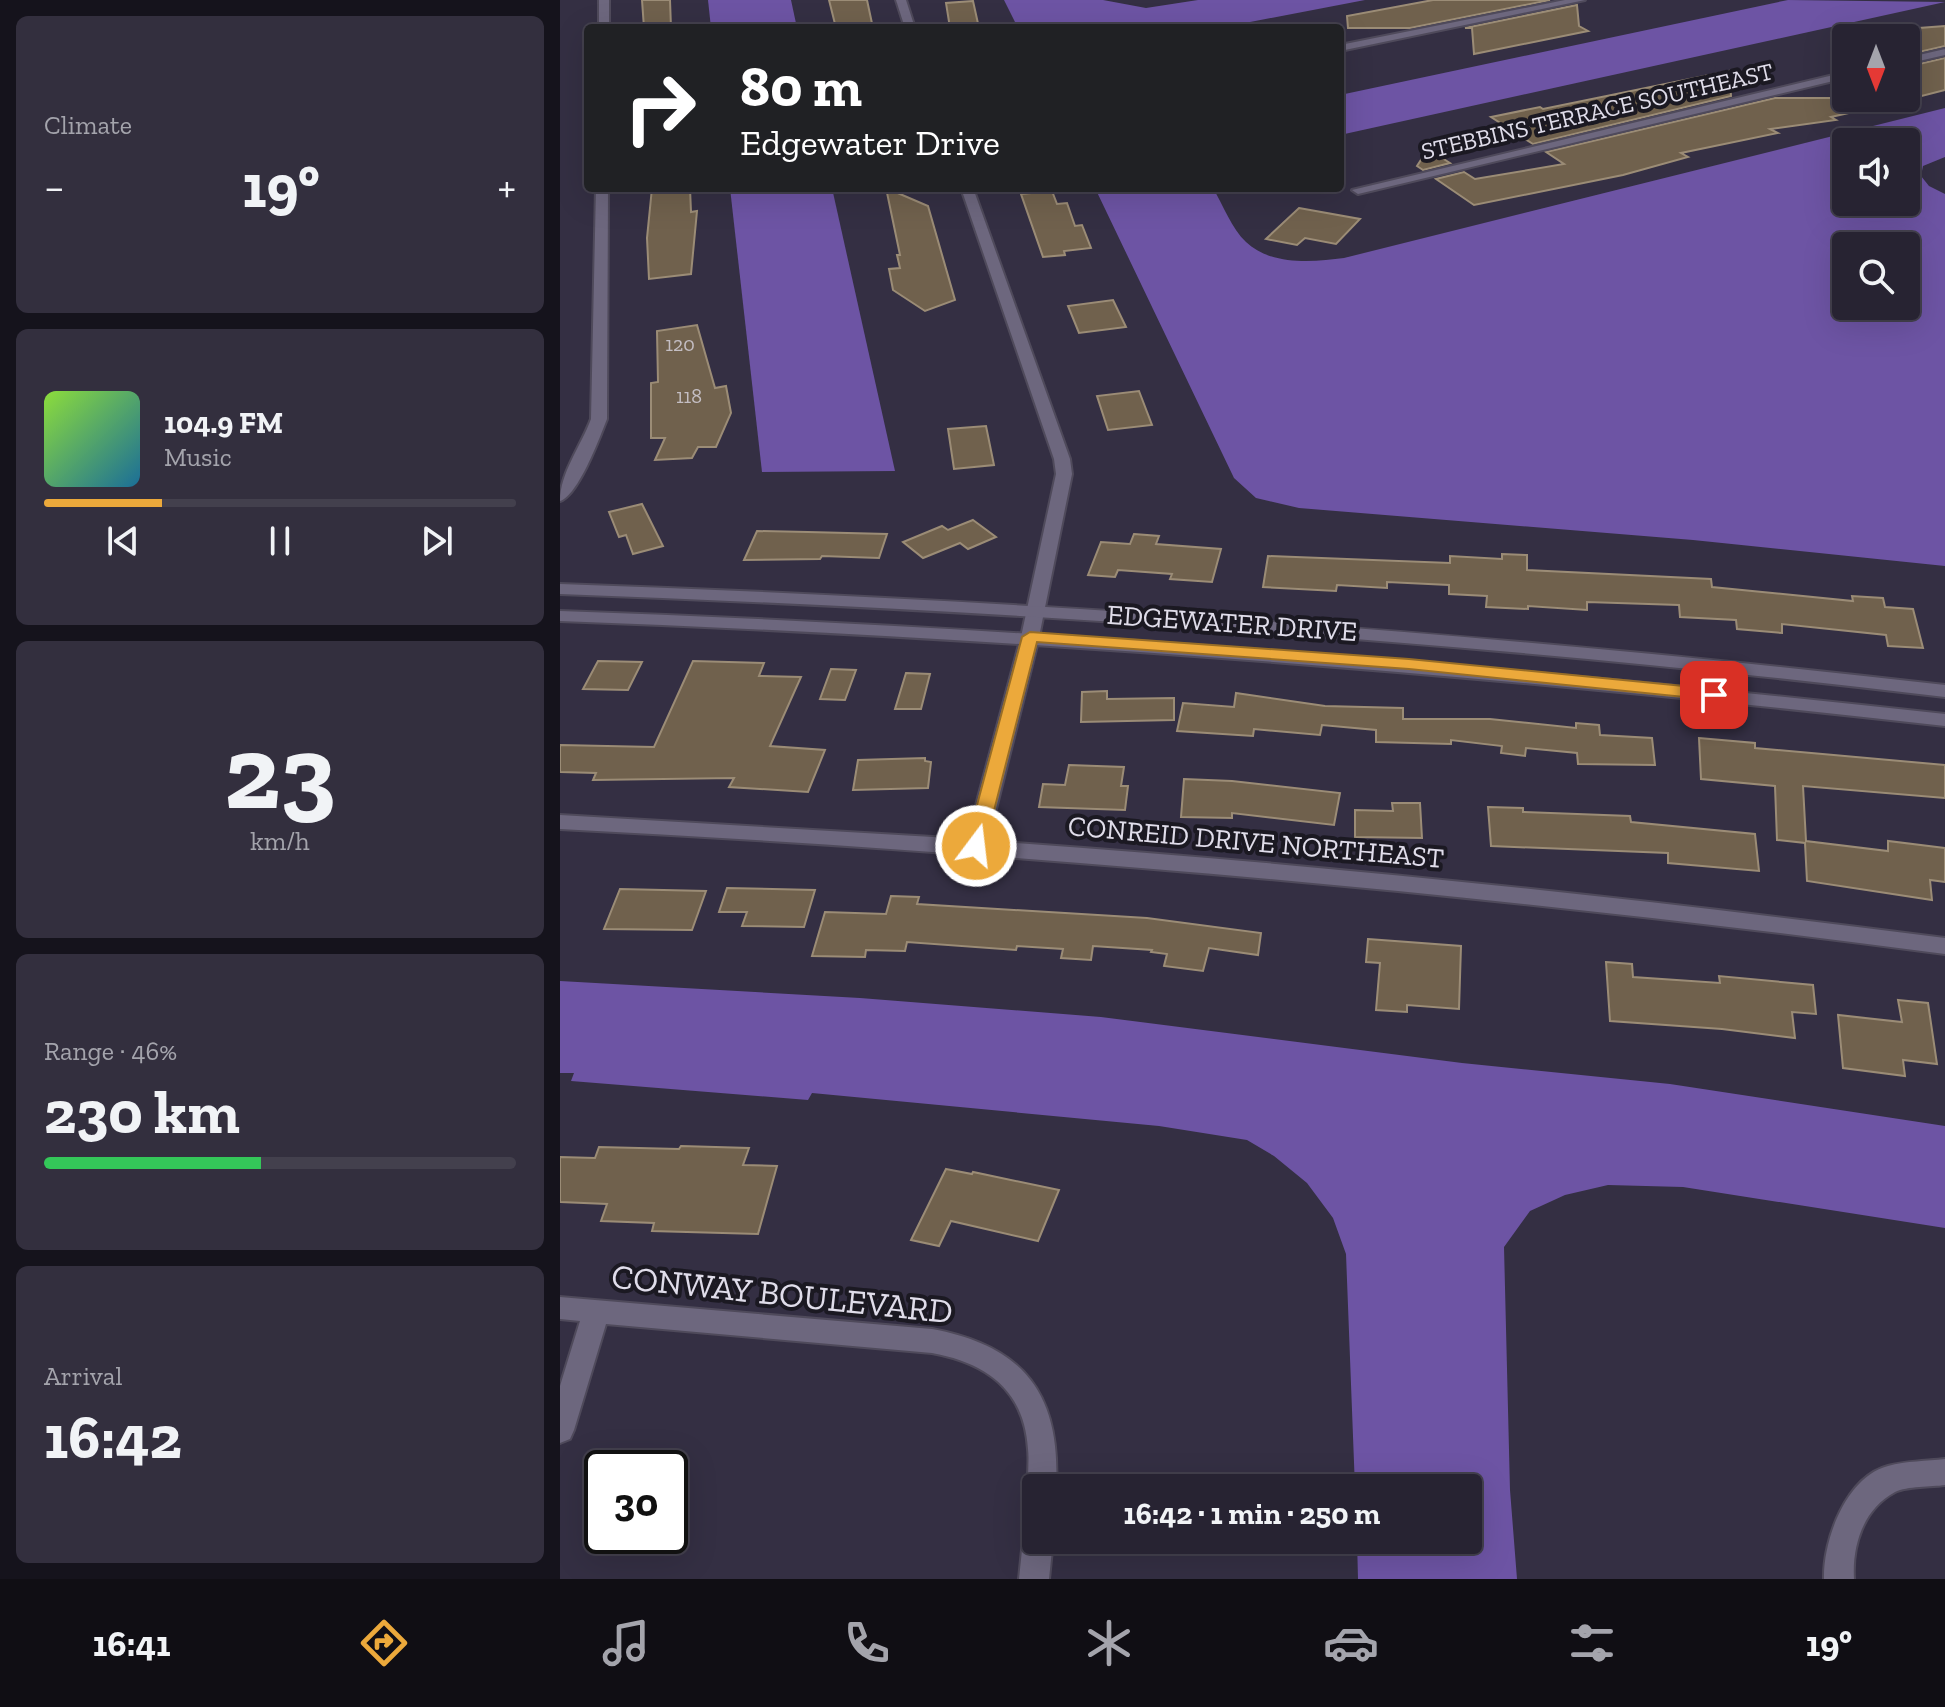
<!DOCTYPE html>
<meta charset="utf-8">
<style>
body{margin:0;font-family:"Zilla Slab",serif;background:#332f3e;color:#f1f3f6;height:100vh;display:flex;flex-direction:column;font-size:30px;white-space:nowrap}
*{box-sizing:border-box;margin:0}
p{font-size:26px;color:#a4a4ac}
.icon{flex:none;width:44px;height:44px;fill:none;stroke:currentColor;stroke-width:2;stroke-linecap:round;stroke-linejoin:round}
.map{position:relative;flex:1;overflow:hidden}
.drawer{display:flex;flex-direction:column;gap:16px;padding:16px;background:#15131c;width:560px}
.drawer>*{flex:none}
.banner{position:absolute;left:24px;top:24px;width:760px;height:168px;border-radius:8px;box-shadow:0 8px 32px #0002,0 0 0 2px #43404d;background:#202124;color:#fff;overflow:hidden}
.needle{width:52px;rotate:180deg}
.tools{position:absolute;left:1272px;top:24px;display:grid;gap:16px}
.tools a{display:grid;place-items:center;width:88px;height:88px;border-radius:8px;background:#272332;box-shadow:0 8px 32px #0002,0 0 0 2px #43404d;font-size:40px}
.speed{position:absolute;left:24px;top:1450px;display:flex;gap:16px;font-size:40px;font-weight:700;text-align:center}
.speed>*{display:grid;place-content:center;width:104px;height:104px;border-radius:50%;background:#272332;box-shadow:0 8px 32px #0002,0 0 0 2px #43404d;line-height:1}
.speed .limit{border:4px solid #111;border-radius:12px;background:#fff;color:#111}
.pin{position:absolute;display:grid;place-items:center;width:68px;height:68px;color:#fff;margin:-34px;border-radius:16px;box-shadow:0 4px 12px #0006}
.me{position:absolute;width:88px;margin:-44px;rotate:15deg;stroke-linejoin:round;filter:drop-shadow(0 0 6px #0008)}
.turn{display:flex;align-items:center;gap:28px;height:168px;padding:0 24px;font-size:36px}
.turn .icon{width:104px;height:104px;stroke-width:2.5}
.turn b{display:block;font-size:56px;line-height:68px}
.big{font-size:60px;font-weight:700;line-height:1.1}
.drawer .tile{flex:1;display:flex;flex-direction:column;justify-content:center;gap:12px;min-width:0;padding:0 28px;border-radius:12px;background:#332f3e}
.drawer .dial{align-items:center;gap:0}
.dial b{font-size:104px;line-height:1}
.song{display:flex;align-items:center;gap:24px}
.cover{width:96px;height:96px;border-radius:12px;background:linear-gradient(135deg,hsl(90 70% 55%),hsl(200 70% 35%))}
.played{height:8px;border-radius:4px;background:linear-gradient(90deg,#eca93b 25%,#43404d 25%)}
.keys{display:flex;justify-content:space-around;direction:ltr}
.heat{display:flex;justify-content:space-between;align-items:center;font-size:44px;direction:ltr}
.charge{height:12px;border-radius:6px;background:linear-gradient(90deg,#34c759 46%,#43404d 0)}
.trip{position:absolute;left:462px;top:1474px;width:460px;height:80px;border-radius:8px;background:#272332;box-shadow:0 8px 32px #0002,0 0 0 2px #43404d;font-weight:700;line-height:80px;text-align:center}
.dock{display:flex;height:128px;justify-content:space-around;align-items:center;background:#100e14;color:#a4a4ac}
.dock .icon{width:56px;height:56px}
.dock .selected{color:#eca93b}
.dock b{font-size:36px;color:#f1f3f6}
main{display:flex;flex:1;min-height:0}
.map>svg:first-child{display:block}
</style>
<main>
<section class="drawer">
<div class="tile"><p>Climate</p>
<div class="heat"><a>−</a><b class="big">19°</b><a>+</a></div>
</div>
<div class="tile">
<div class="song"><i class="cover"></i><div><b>104.9 FM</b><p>Music</p></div></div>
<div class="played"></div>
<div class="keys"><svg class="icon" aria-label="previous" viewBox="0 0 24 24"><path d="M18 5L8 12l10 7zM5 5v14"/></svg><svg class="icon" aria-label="pause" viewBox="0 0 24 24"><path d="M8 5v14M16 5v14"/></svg><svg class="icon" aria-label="next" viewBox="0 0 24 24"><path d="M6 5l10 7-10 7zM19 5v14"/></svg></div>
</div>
<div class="tile dial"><b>23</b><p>km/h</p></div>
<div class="tile"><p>Range · 46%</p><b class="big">230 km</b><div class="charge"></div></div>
<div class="tile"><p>Arrival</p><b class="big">16:42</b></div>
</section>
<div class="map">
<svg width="1385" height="1579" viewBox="0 0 1385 1579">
<rect width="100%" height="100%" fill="#342f43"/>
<g fill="#6d54a4" fill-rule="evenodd">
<path d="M148 0H231L237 28H151Z"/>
<path d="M444 0H543L586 8 638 0H805L659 28H458Z"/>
<path d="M1228 0 1385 2 780 135V95Z"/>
<path d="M1385 108V157L1363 166 1361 176 1369 186 1385 194V566L1133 540 739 508 696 498 674 478 535 188H653C663 205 672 229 686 242 711 266 754 262 784 258ZM1346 142V202H1286V142ZM1346 246V306H1286V246Z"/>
<path d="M170 188H272L335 471 202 472Z"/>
<path d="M0 981 300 998 541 1017 902 1063 1110 1084 1385 1126V1228L1123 1187 1048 1185 1005 1195 970 1211 944 1247 950 1490 957 1579H798L797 1540H908V1488H795L786 1254 773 1218 747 1183 714 1156 687 1140 599 1126 252 1093 248 1100 11 1081 14 1073H0Z"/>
</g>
<g fill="#70614d" stroke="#9b8c76" stroke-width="2">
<path d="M82 0H110L111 28H84Z"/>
<path d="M269 0H307L313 28H276Z"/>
<path d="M873 0H990L850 28H788L787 16Z"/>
<path d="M413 1 419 28H390L386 3Z"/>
<path d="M1017 5 1019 26 1028 31 914 54 912 28H905Z"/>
<path d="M1385 26V46L1346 55V29Z"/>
<path d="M1385 58V90L1346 100V67Z"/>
<path d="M1169 71 1171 96 973 144 931 117 980 107 983 109Z"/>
<path d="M1215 98H1310L1311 108 1271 117 1276 120 1210 129 1218 133 1121 153 1128 157 1063 175 914 205 876 179 904 172 915 179 1004 164 986 152Z"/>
<path d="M868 149 890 163 863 170 857 166Z"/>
<path d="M92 188H130L131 212 137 211 131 274 89 279 87 238Z"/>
<path d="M326 188 368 206 395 300 365 311 333 290 329 269 340 268 337 255H340Z"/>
<path d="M492 191 497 204 507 203 515 226 522 225 531 248 504 251 505 255 483 257 461 194Z"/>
<path d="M739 208 800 219 776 244 745 238 737 245 706 239Z"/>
<path d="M553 300 566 327 519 333 508 306Z"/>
<path d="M137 325 155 388 166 386 171 413 156 447H138L132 458 95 460 105 438H91V383L98 382 97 331Z"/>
<path d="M579 391 592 425 548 430 537 396Z"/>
<path d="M426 426 434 465 394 469 388 429Z"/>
<path d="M82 504 103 546 73 554 66 535 59 537 49 512Z"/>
<path d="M413 520 436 537 408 549 400 543 363 558 343 542 382 526 388 530Z"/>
<path d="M197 531 248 532 327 534 319 558 262 556 260 559 184 560Z"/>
<path d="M574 534 599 536 596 544 661 549 652 582 610 579 612 574 558 570 555 577 528 575 541 542 570 544Z"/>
<path d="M942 554 967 555V570L1151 579 1152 587 1293 601 1292 596 1323 598 1325 607 1353 609 1363 648 1328 646 1326 635 1222 624V633L1177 629 1176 620 1120 617 1119 605 1027 602V610L968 606V609L926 607 927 596 889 594V585L827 582V588L777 585 776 591 703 587 708 556 890 563V556L942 559Z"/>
<path d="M38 661 82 662 68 690 23 689Z"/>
<path d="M133 661 204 663 199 676 241 677 210 746 265 750 248 792 169 787 174 778 33 780 36 773 0 772V745L94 747Z"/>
<path d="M271 669 296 670 285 700 260 699Z"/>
<path d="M346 673 370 674 361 709H335Z"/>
<path d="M547 691V699L614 698V720L521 722 522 692Z"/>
<path d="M676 693 765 706 843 708V719H930L1016 728V723L1039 725 1040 735 1092 738 1095 765 1018 764 1017 753 966 748 965 756 941 753 942 746 891 740V744L816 742V730L762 725 760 735 694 729 693 736 617 731 623 703 674 707Z"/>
<path d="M1139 738 1195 743V748L1385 765V798L1243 786 1246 841 1328 851V841L1385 848V882L1370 880 1372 900 1247 881 1245 843 1217 840 1215 786 1141 779Z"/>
<path d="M365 758V761L371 762 368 788 293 790 298 760Z"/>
<path d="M509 765 564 767 561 786H568L565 810 479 807 483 784 505 785Z"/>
<path d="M624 779 672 781 780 793 774 825 672 813V818L621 817Z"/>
<path d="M832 803H860L862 838 795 837V810L833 811Z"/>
<path d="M928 807 963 808V812L1070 816 1071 822 1195 834 1199 871 1108 863V853L931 846Z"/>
<path d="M167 888 255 890 244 927 182 926 187 912H159Z"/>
<path d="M60 889 146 891 132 930 44 929Z"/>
<path d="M331 896 359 897 357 904 587 918 701 933 698 955 649 948 643 971 604 966 607 954 591 952 592 950 533 946 531 960 501 958 503 949 457 946 456 950 347 942 345 951 306 950 305 957 252 956 265 912 326 914Z"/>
<path d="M808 939 901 946 899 1009 847 1005V1012L816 1010 820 963 806 962Z"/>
<path d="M1046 962 1072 964 1073 977 1160 983 1159 976 1253 985 1256 1014 1232 1012 1235 1038 1162 1029 1050 1021Z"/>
<path d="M1338 1000 1368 1003 1377 1064 1343 1060 1345 1076 1283 1068 1278 1015 1342 1022Z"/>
<path d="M121 1146 189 1148 183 1165 217 1166 198 1234 92 1231 94 1223 41 1221 47 1204 0 1202V1157L35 1158 39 1147 119 1149Z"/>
<path d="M386 1169 412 1174 413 1172 499 1190 478 1241 391 1221 379 1246 351 1240Z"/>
</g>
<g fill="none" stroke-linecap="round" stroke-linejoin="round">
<defs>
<g id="minor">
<rect x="39" y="0" width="10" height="28"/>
<path d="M336 0H346L355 28H345Z"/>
<path d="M1005 0H1025L780 51V45Z"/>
<path d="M1385 49V55L1346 64V58Z"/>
<path d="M1286 72V78L798 194 792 190Z"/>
<path d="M36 188H48L47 419C40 437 18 496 0 501 0 473 21 446 31 419Z"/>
<path d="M401 188H413L510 459 512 474 479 637 428 841C748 863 1067 897 1385 938V954C925 893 464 853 0 829V815L407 839 461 637 496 474 494 459Z"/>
<path d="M0 1297 372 1329C464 1346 501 1394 496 1488H476V1499L472 1498C465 1482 470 1465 468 1449 464 1389 426 1363 372 1353L46 1324 14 1430 10 1439 0 1443V1386L20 1321 0 1319Z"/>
<path d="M1385 1459V1485C1371 1487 1347 1486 1335 1492 1303 1509 1292 1546 1294 1579H1264C1263 1540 1286 1477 1328 1466 1346 1461 1367 1461 1385 1459Z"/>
<path d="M476 1527V1540H493L489 1579H459L463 1540 468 1530Z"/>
</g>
<g id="tertiary">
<path d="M0 584C463 600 924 632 1385 685V697C924 642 463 611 0 594Z"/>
<path d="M0 611C463 627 924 663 1385 714V726C924 674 463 638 0 621Z"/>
</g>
</defs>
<use href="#minor" stroke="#4f4a5b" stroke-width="4"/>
<use href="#tertiary" stroke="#4f4a5b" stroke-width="4"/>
<use href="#minor" fill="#6d677e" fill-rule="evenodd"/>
<use href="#tertiary" fill="#6d677e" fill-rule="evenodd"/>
</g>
<path fill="#eca93b" stroke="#996e26" stroke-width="2" d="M470 632 849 659 1154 689 1163 695 1154 700 849 669 477 642 425 846 416 852 406 846 462 637Z"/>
<g text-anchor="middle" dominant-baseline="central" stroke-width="8" stroke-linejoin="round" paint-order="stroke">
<g font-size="20" fill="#c4bec3">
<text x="120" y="344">120</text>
<text x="129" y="396">118</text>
</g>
<g font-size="24" fill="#e0ddea" stroke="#1b1922">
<text transform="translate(1037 111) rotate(-13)">STEBBINS TERRACE SOUTHEAST</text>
</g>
<g font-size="28" fill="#e0ddea" stroke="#1b1922">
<text transform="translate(672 623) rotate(4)">EDGEWATER DRIVE</text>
<text transform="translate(696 842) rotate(5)">CONREID DRIVE NORTHEAST</text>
</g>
<g font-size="34" fill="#e0ddea" stroke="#1b1922">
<text transform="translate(222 1294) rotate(6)">CONWAY BOULEVARD</text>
</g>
</g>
</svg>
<div class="tools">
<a><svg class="needle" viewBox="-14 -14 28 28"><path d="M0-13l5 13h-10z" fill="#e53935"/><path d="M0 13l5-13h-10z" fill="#a4a4ac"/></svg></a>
<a><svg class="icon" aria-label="sound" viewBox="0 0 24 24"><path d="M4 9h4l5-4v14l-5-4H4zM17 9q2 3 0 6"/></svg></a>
<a><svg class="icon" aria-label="search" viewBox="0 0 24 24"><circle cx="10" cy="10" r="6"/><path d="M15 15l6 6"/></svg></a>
</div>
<div class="speed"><div class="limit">30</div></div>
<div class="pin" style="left:1154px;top:695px;background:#d93025"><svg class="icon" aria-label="arrive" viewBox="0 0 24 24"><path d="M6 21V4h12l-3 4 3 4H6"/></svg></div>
<svg class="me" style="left:416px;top:846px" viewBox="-20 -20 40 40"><circle r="17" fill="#eca93b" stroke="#fff" stroke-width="3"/><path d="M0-11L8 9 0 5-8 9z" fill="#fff"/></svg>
<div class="trip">16:42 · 1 min · 250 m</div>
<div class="banner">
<div class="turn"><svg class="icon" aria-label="right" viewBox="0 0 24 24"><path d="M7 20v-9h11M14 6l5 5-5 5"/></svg><div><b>80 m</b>Edgewater Drive</div></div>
</div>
</div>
</main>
<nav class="dock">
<b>16:41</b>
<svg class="icon selected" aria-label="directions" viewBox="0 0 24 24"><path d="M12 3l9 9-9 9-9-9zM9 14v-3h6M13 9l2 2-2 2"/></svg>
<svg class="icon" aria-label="music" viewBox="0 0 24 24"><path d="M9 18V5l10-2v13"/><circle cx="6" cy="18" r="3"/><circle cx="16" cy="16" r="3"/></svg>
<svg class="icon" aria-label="phone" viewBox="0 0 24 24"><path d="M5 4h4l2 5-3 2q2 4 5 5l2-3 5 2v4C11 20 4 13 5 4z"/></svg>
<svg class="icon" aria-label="climate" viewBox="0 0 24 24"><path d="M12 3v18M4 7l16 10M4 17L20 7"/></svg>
<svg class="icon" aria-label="car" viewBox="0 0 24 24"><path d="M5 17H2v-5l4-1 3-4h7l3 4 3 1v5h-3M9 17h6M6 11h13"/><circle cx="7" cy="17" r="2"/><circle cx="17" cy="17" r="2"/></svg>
<svg class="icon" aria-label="filters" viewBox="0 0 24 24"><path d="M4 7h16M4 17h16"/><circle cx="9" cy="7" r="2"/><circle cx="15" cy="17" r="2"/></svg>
<b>19°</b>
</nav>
